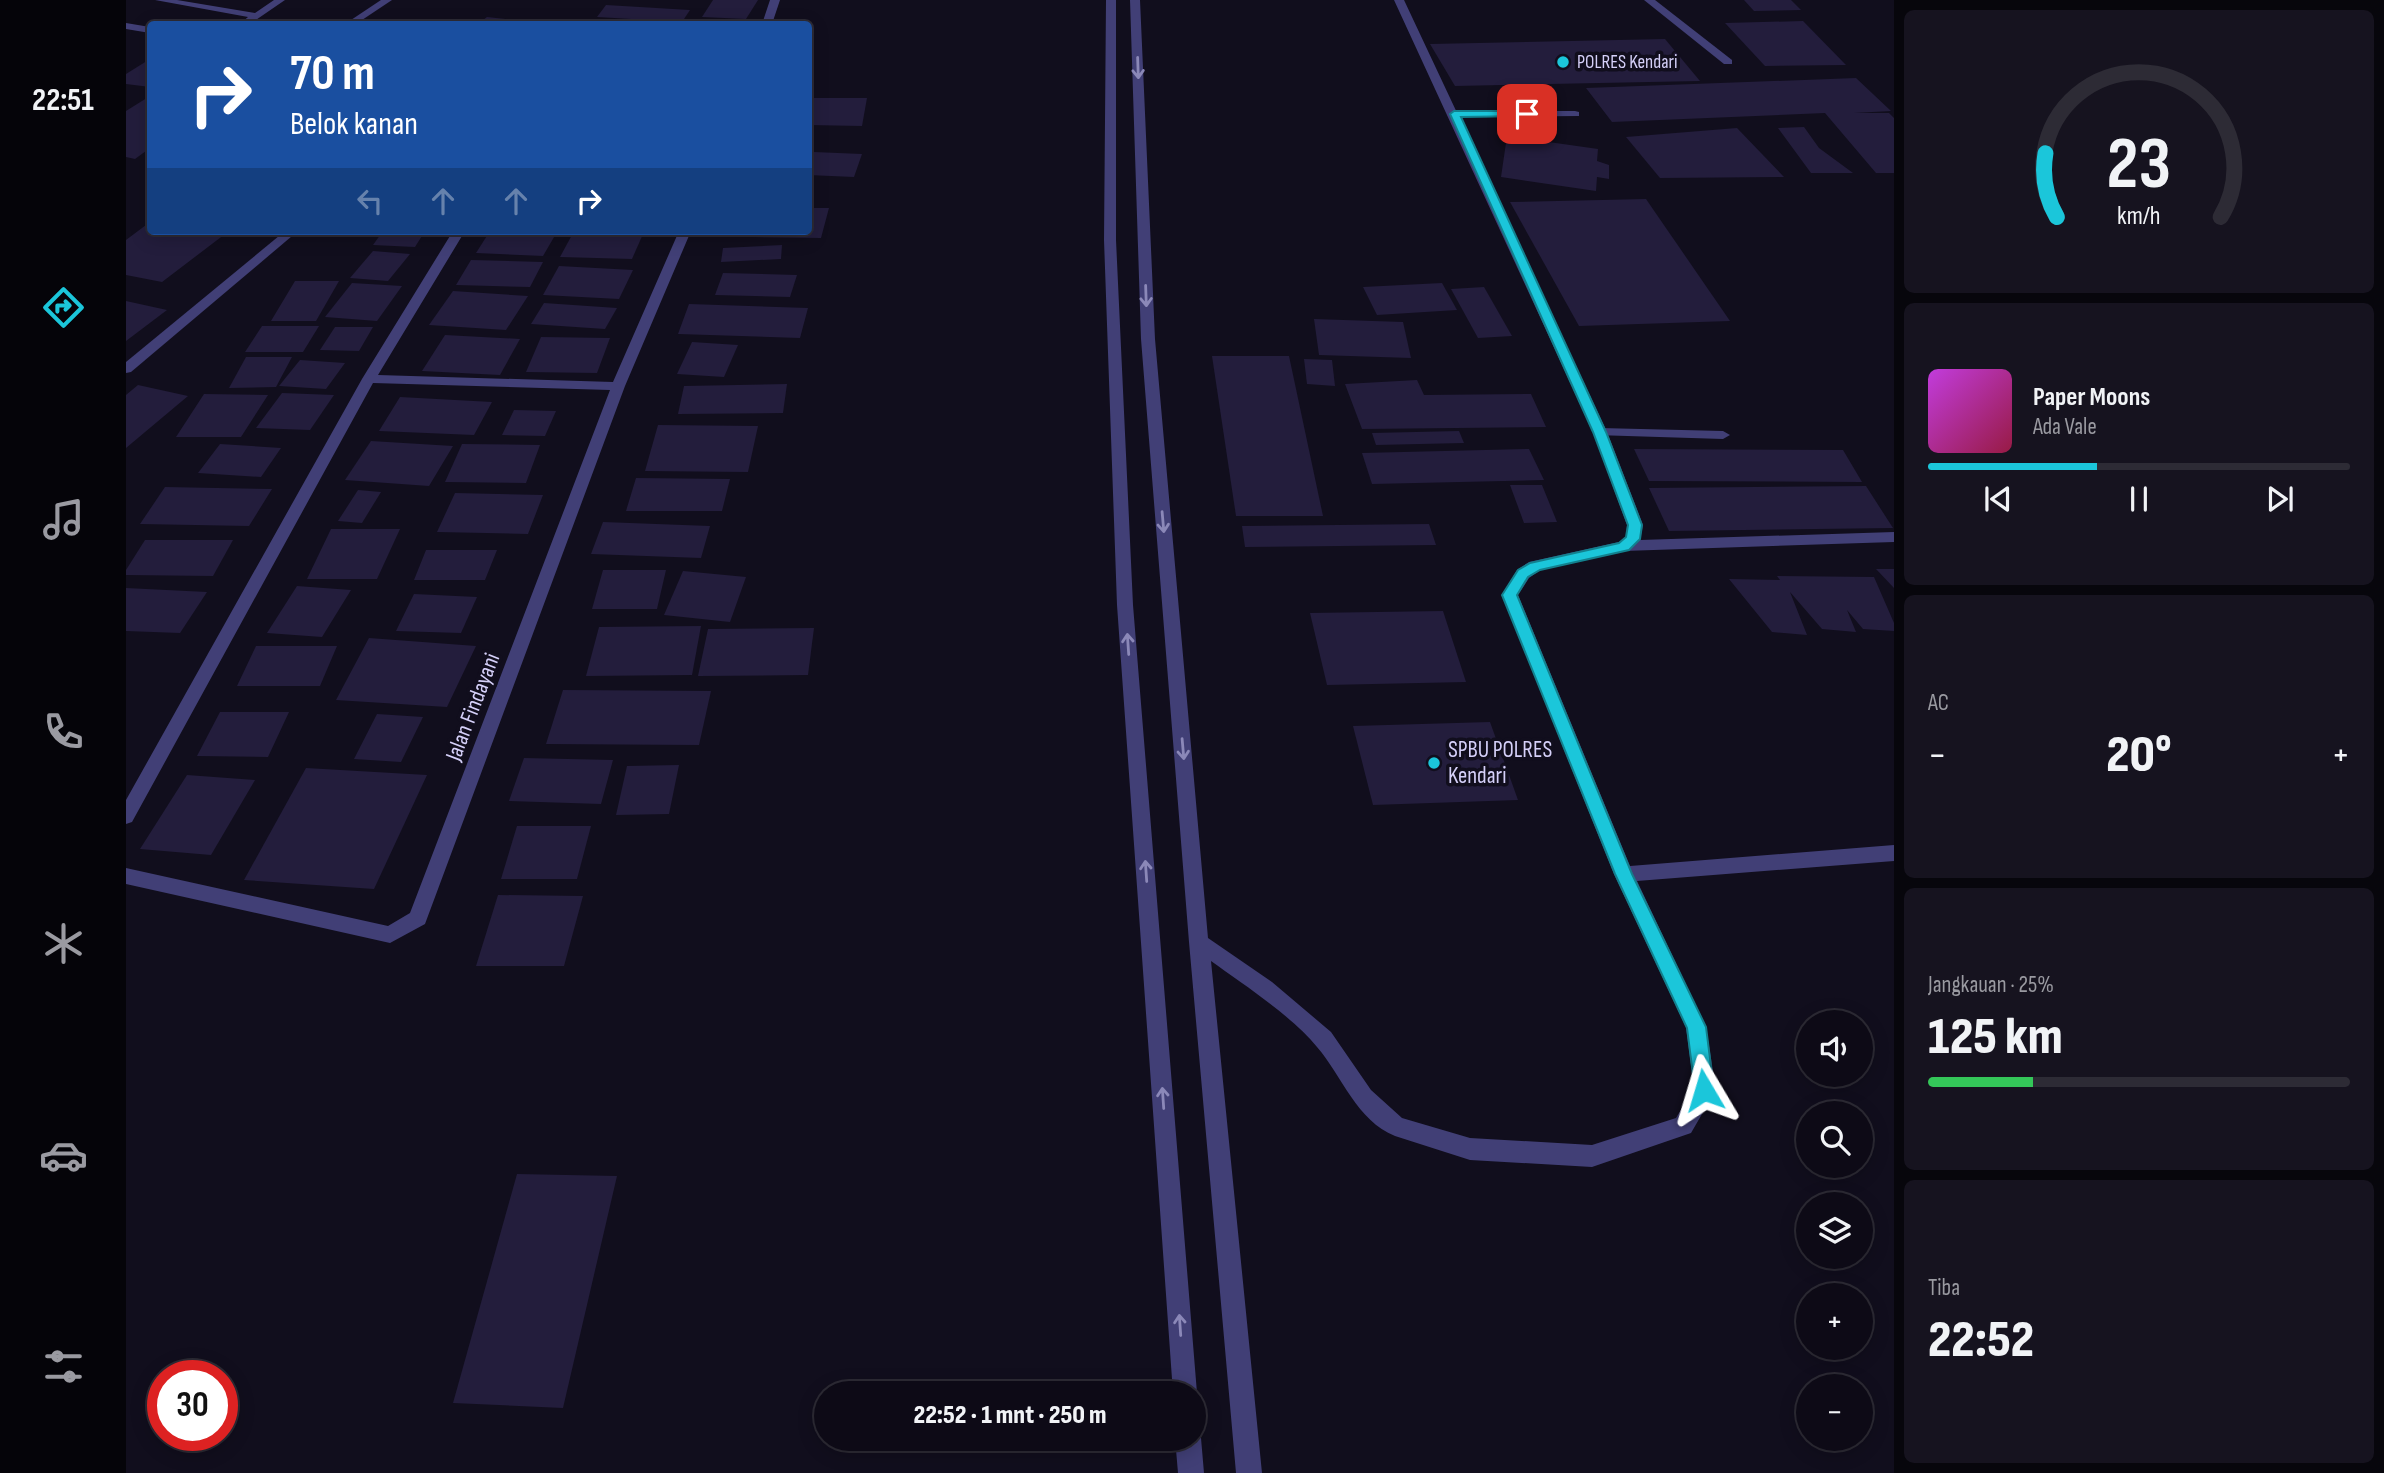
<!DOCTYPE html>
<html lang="id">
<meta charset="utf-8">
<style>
body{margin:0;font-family:"Sofia Sans Condensed",sans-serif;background:#16131f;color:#f1f3f6;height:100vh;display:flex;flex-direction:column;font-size:26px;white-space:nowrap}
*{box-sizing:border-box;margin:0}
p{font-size:23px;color:#9a9aa1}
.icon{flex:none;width:38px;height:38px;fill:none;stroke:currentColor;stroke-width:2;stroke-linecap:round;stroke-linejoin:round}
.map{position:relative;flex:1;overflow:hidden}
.drawer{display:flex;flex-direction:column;gap:10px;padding:10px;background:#07060c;width:490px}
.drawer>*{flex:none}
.top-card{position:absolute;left:21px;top:21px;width:665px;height:214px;border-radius:7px;box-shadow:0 4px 18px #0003,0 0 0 2px #2d2b35;background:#1a4fa0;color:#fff;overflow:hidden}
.buttons{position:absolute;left:1670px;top:1010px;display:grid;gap:14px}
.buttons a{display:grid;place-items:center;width:77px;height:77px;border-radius:50%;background:#0d0a16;box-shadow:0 4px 18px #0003,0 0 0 2px #2d2b35;font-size:35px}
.speed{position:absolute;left:21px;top:1360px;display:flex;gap:14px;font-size:35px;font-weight:700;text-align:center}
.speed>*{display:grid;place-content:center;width:91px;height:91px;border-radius:50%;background:#0d0a16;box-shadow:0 4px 18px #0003,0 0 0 2px #2d2b35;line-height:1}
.speed .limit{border:10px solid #d22;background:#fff;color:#111}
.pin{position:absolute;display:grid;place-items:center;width:60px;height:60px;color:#fff;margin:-30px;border-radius:14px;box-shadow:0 4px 10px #0006}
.me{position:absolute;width:77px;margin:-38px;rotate:353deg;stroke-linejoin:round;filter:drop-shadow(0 0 5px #0008)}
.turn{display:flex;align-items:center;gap:24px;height:147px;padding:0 28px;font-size:32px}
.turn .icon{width:91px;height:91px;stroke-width:2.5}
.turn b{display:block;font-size:49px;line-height:60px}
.lanes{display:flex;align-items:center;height:66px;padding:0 28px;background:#0003;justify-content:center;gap:35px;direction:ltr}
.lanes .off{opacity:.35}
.big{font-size:52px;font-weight:800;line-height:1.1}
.drawer .tile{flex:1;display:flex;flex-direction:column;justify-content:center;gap:10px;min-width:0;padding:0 24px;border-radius:10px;background:#16131f}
.drawer .dial{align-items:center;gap:0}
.dial svg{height:182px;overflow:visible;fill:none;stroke:#2d2b35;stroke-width:7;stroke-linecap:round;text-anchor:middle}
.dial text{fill:#f1f3f6;stroke:none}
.song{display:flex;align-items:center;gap:21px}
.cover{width:84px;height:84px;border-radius:10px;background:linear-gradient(135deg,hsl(290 70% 55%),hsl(340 70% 35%))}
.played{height:7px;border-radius:4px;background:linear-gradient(90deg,#1bc6da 40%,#2d2b35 40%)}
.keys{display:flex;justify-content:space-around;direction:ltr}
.heat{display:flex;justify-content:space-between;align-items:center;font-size:38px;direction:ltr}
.charge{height:10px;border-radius:5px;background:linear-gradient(90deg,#34c759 25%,#2d2b35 0)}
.trip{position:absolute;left:688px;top:1381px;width:392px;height:70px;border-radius:35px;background:#0d0a16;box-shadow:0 4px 18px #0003,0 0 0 2px #2d2b35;font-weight:800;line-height:70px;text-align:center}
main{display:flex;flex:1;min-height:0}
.tabs{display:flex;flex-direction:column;width:126px;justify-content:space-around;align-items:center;background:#050409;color:#9a9aa1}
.tabs .icon{width:49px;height:49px}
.tabs .on{color:#1bc6da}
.tabs b{font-size:32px;color:#f1f3f6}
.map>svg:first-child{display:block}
</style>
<main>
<nav class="tabs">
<b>22:51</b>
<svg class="icon on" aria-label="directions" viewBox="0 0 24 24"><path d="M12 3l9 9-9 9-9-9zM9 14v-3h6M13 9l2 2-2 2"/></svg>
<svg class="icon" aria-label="music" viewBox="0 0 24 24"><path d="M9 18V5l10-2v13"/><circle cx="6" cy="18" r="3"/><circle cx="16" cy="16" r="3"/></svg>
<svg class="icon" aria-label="phone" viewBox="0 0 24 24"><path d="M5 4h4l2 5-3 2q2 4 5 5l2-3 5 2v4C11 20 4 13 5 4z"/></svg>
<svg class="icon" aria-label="climate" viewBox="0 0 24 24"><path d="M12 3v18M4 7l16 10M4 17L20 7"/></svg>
<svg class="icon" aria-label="car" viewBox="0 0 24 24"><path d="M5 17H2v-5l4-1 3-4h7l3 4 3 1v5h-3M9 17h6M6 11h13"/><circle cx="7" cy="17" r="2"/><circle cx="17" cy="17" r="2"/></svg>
<svg class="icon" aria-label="filters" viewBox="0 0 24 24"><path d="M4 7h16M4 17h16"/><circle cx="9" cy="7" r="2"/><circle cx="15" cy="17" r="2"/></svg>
</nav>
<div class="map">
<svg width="1768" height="1473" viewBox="0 0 1768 1473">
<rect width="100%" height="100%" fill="#110e1d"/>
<g fill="#231d3c">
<path d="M587 0H632L620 19 576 17Z"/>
<path d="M1618 0H1665L1675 10 1628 11Z"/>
<path d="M480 5 564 10 556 22 471 17Z"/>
<path d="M361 17 389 20 384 24H352Z"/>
<path d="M414 20 478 22 477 24H410Z"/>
<path d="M1677 21 1720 65 1639 66 1599 23Z"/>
<path d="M1539 39 1574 81 1329 86 1304 44Z"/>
<path d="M24 59V87L0 84V74Z"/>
<path d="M1730 78 1765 111 1728 113H1763L1768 118V173H1750L1699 113 1486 122 1460 88Z"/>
<path d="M24 96V148L9 159 0 157V111Z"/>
<path d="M682 98H741L736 126 682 125Z"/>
<path d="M1678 127 1693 148 1727 173H1685L1652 128Z"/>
<path d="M1611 128 1658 177 1534 178 1500 137Z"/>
<path d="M1381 136 1472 149 1471 161 1483 165V179L1471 177 1470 191 1375 177Z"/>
<path d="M688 152 736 154 728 177 682 175Z"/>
<path d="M1520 199 1604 321 1453 326 1384 202Z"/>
<path d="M682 208H703L695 238 626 237 628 231H682Z"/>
<path d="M24 222V231H103L36 282 0 275V240Z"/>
<path d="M257 231H299L289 247 247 245Z"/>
<path d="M364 231H398L431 232 417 256 350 253Z"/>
<path d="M447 233 517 234 506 259 434 257Z"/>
<path d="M656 245 655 259 595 262 597 248Z"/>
<path d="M247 251 284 254 262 281 224 278Z"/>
<path d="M345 260 417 262 404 287 330 285Z"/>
<path d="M433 266 507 270 493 299 417 295Z"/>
<path d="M597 273 671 275 664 297 589 295Z"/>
<path d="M169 281H213L190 321H145Z"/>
<path d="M226 283 276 286 251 321 199 317Z"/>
<path d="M1316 283 1331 310 1251 315 1237 287Z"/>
<path d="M1358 287 1386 336 1352 338 1325 289Z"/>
<path d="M327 291 402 296 380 330 303 325Z"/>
<path d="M0 301 41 310 0 341Z"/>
<path d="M418 303 491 308 479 329 405 324Z"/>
<path d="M563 304 682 308 674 338 552 334Z"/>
<path d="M1188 319 1277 322 1285 358 1193 355Z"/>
<path d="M136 326H193L177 352H119Z"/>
<path d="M209 327H247L233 351 194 350Z"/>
<path d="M319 335 394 339 374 375 296 371Z"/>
<path d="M415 337 484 338 471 373 400 372Z"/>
<path d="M566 342 612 345 598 377 551 374Z"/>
<path d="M1086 356H1163L1197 516H1110Z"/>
<path d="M120 357H166L150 387 103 388Z"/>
<path d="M1178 359 1206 360 1209 386 1181 384Z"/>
<path d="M174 360 219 363 200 389 153 386Z"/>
<path d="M1291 380 1298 395 1405 394 1420 427 1236 429 1219 384Z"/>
<path d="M661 384 657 413 552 414 558 386Z"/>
<path d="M12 385 62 396 0 448V395Z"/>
<path d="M156 393 208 395 184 430 130 428Z"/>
<path d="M78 394 142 395 115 437H50Z"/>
<path d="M274 397 366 402 348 435 253 431Z"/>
<path d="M388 410 430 411 419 436 376 435Z"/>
<path d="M532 425 632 426 622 472 519 471Z"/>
<path d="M1333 431 1338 443 1250 445 1246 433Z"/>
<path d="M245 441 327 446 303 486 219 480Z"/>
<path d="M94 444 155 448 135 477 72 473Z"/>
<path d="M336 444 414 445 400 483 319 482Z"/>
<path d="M1403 449 1418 480 1246 484 1236 453Z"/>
<path d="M1508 449 1717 450 1736 482 1523 481Z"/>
<path d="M510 478 604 479 596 511H500Z"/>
<path d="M1384 485H1416L1431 522 1398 523Z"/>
<path d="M1740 486 1767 528 1543 531 1523 488Z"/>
<path d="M39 487 146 489 123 526 14 524Z"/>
<path d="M232 490 255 492 236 523 212 521Z"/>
<path d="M329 493 417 495 402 534 311 532Z"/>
<path d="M477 522 584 526 575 558 465 554Z"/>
<path d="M1303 524 1310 545 1119 547 1116 526Z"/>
<path d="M205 529H274L251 579H181Z"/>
<path d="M19 540H107L87 576 0 575V570Z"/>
<path d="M300 550H371L359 580H288Z"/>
<path d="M1750 569H1768V588Z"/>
<path d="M477 570H540L531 609H466Z"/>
<path d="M557 571 620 577 604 622 538 615Z"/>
<path d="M1651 576 1748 577 1768 623V631L1737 629 1721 610 1730 632 1696 629 1664 592 1681 635 1646 632 1603 579 1654 580Z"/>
<path d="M171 586 225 590 196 637 141 633Z"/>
<path d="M0 588 81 592 54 633 0 631Z"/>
<path d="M288 594 351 597 335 633 270 631Z"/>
<path d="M1317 611 1340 682 1201 685 1184 613Z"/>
<path d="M575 626 566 675 460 676 473 627Z"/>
<path d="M688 628 682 675 572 676 582 629Z"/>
<path d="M243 638 350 646 321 707 210 700Z"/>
<path d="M130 646H211L194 686H111Z"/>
<path d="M437 690 585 691 573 745 420 744Z"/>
<path d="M94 712H163L142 757 71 756Z"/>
<path d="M251 714 297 717 275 762 228 759Z"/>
<path d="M1364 722 1392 800 1247 805 1227 726Z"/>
<path d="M398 758 487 760 475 804 383 801Z"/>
<path d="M553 765 543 814 490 815 501 766Z"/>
<path d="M180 768 301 775 248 889 118 880Z"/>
<path d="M61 775 129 780 85 855 14 849Z"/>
<path d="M391 826H465L451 879H375Z"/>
<path d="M372 895 457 896 438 966H350Z"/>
<path d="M391 1174 491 1176 437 1408 327 1403Z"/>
</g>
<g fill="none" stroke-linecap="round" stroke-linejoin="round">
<g fill="#413f76" fill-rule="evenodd">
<path d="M29 0H51L129 13 148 0H159L124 24 115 23 122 17Z"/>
<path d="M255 0H266L230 24H219Z"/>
<path d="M1449 111 1453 112V116L1328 117 1323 114 1328 111Z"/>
<path d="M1474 428 1597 431 1604 435 1597 439 1469 435 1467 432Z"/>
</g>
<g fill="#413f76" fill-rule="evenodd">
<path d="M644 0H654L646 24H636Z"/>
<path d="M980 0H990V240L1007 605 1071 1393 1068 1402V1393H1047L991 605 978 240Z"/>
<path d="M1004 0H1014L1029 339 1082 938 1146 982 1205 1032 1245 1090 1276 1118 1344 1138 1466 1145 1550 1118 1568 1088 1560 1027 1488 874 1376 595 1391 570 1403 562 1493 542 1500 537 1501 525 1467 432 1268 0H1278L1481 432 1517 525 1514 540 1768 532V542L1498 551 1414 570 1403 578 1392 595 1504 866 1768 845V861L1511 881 1580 1027 1590 1090 1565 1133 1466 1167 1344 1160 1269 1136C1231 1121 1216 1076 1191 1047 1167 1017 1117 984 1085 961L1136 1473H1110L1063 942 1015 339Z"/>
<path d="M1518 0H1529L1606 60V64H1598Z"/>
<path d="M0 23 24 27V33L0 29Z"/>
<path d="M159 231H172L5 372 0 373V362Z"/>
<path d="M327 231H339L252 375 487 382 553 231H565L499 386 299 924 264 943 0 884V868L262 926 284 913 484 390 247 383 6 822 0 824V800L236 379Z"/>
<path d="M1068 1428 1075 1438 1078 1473H1052L1049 1438H1068Z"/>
</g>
</g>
<defs><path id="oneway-shaft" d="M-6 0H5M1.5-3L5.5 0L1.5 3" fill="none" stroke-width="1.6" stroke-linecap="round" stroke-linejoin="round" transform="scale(1.75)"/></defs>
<g stroke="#8b88b8">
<use href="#oneway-shaft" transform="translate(1012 68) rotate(88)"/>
<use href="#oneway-shaft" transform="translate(1020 296) rotate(88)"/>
<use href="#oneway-shaft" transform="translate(1037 522) rotate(85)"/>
<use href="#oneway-shaft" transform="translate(1002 644) rotate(-94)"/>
<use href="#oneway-shaft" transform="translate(1057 749) rotate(85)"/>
<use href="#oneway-shaft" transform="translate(1020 871) rotate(-94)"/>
<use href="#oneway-shaft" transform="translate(1037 1098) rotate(-94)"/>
<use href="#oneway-shaft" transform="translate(1054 1325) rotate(-94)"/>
</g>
<path fill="#1bc6da" stroke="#12818e" stroke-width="2" d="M1401 111 1406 114 1404 116 1335 117 1480 432 1516 525 1514 539 1503 550 1414 570 1402 577 1391 595 1506 874 1580 1027 1588 1090 1585 1097 1578 1099 1572 1097 1569 1090 1561 1028 1489 874 1376 595 1392 570 1404 563 1493 543 1500 537 1502 525 1467 432 1324 114 1328 111Z"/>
<g fill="#1bc6da" stroke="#110e1d" stroke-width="2.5">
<circle cx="1437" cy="62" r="7"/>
<circle cx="1308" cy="763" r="7"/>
</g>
<g text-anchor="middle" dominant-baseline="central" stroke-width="7" stroke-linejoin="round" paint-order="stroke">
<g font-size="19" fill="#d5d0f9" stroke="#110e1d" text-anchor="start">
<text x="1451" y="62">POLRES Kendari</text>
</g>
<g font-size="23" fill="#d5d0f9" stroke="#110e1d">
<text transform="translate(347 707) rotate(-69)">Jalan Findayani</text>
</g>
<g font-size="23" fill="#d5d0f9" stroke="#110e1d" text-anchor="start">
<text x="1322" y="750">SPBU POLRES<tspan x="1322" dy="26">Kendari</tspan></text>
</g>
</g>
</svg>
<div class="buttons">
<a><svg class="icon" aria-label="sound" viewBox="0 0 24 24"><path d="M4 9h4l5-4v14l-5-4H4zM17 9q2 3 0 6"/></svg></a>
<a><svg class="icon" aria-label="search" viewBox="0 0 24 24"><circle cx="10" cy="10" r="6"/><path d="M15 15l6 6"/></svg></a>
<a><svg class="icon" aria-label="layers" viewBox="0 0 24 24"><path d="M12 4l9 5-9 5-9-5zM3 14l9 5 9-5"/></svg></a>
<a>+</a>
<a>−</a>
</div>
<div class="speed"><div class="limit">30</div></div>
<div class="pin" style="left:1401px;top:114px;background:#d93025"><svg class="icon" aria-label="arrive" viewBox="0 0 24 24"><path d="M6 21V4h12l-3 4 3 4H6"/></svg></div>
<svg class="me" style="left:1578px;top:1090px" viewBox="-20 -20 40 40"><path d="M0-17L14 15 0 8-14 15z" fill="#1bc6da" stroke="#fff" stroke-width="4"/></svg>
<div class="trip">22:52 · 1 mnt · 250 m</div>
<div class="top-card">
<div class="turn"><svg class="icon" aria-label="right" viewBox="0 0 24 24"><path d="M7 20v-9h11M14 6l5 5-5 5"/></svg><div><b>70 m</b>Belok kanan</div></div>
<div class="lanes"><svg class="icon off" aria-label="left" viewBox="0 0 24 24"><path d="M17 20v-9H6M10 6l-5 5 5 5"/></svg><svg class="icon off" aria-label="ahead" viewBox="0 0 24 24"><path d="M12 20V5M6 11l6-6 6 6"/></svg><svg class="icon off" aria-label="ahead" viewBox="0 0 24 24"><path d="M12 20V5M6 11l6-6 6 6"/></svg><svg class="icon" aria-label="right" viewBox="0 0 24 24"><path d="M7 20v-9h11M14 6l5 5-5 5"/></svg></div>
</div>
</div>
<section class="drawer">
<div class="tile dial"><svg viewBox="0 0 100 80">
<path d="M14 69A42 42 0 1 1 86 69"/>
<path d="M14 69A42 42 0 0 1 9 41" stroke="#1bc6da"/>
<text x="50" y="56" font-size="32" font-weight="700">23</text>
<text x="50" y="72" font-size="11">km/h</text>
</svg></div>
<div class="tile">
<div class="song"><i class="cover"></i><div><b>Paper Moons</b><p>Ada Vale</p></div></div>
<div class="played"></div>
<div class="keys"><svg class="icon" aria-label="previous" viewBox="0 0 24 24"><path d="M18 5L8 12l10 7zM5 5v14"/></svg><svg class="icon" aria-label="pause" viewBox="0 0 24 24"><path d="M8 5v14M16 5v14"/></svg><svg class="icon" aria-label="next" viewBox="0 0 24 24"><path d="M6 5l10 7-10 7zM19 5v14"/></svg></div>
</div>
<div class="tile"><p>AC</p>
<div class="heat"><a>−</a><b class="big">20°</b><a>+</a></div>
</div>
<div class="tile"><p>Jangkauan · 25%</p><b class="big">125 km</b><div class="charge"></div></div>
<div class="tile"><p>Tiba</p><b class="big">22:52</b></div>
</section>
</main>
